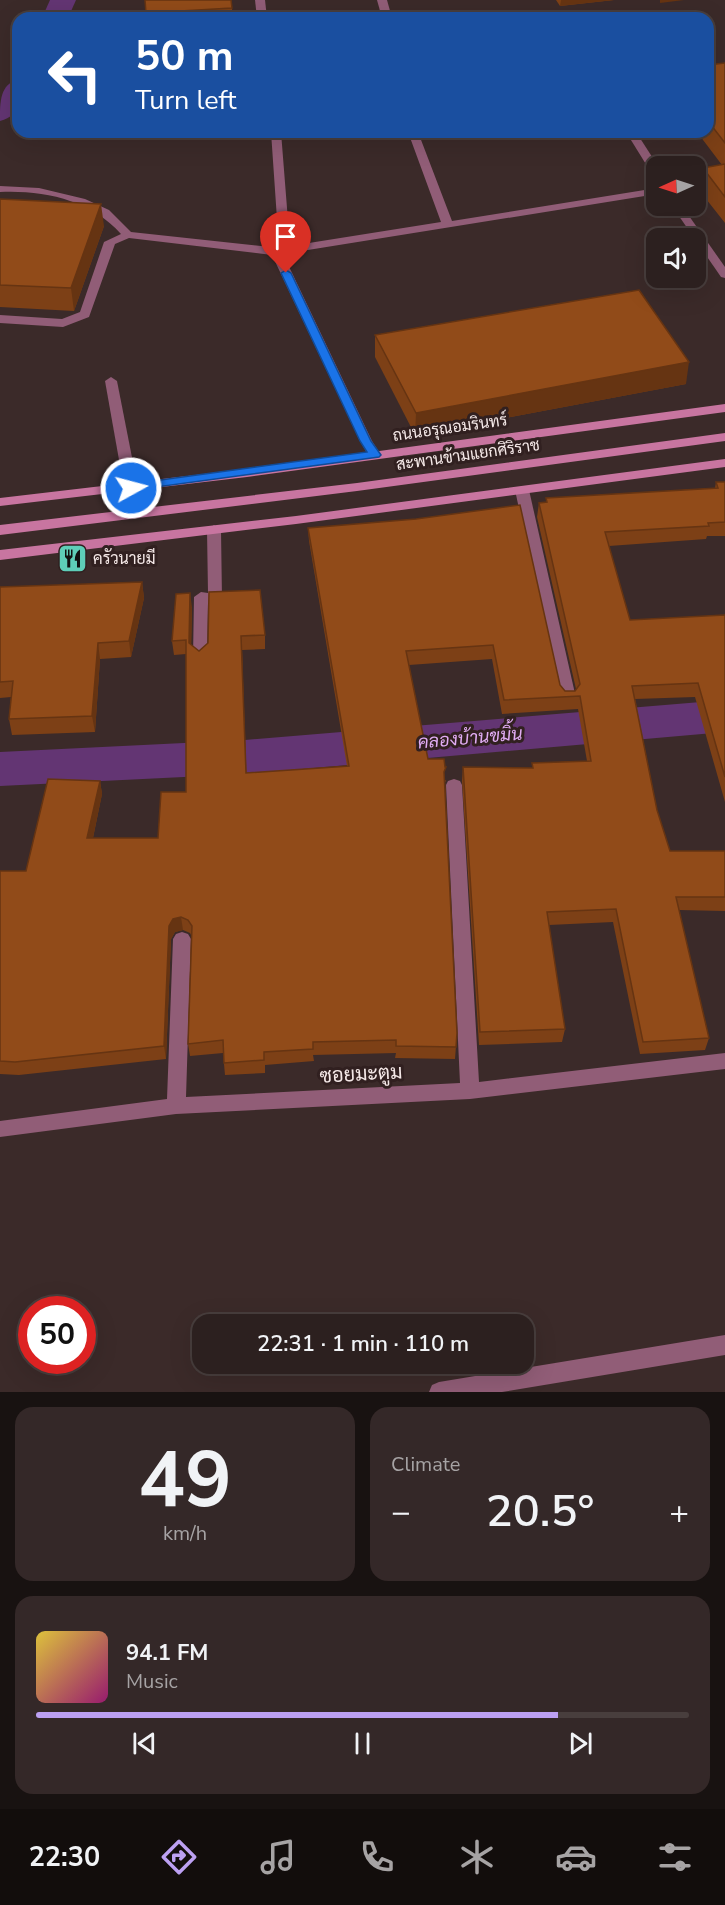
<!DOCTYPE html>
<meta charset="utf-8">
<style>
body{margin:0;font-family:"Nunito Sans",Sarabun,sans-serif;background:#342828;color:#f1f3f6;height:100vh;display:flex;flex-direction:column;font-size:22px;white-space:nowrap}
*{box-sizing:border-box;margin:0}
p{font-size:20px;color:#a6a3a4}
.icon{flex:none;width:33px;height:33px;fill:none;stroke:currentColor;stroke-width:2;stroke-linecap:round;stroke-linejoin:round}
.map{position:relative;height:1392px;overflow:hidden}
.sheet{display:flex;flex-direction:column;gap:15px;padding:15px;background:#181211;flex:1}
.sheet>*{flex:none}
.banner{position:absolute;left:12px;top:12px;width:702px;height:126px;border-radius:18px;box-shadow:0 6px 24px #0002,0 0 0 2px #483e3d;background:#1a4fa0;color:#fff;overflow:hidden}
.needle{width:39px;rotate:267deg}
.buttons{position:absolute;left:646px;top:156px;display:grid;gap:12px}
.buttons a{display:grid;place-items:center;width:60px;height:60px;border-radius:12px;background:#2c201f;box-shadow:0 6px 24px #0002,0 0 0 2px #483e3d;font-size:30px}
.speed{position:absolute;left:18px;top:1296px;display:flex;gap:12px;font-size:30px;font-weight:700;text-align:center}
.speed>*{display:grid;place-content:center;width:78px;height:78px;border-radius:50%;background:#2c201f;box-shadow:0 6px 24px #0002,0 0 0 2px #483e3d;line-height:1}
.speed .limit{border:9px solid #d22;background:#fff;color:#111}
.pin{position:absolute;display:grid;place-items:center;width:51px;height:51px;color:#fff;margin:-62px -26px;border-radius:50% 50% 50% 0;rotate:-45deg;box-shadow:0 0 6px #0007}
.pin .icon{rotate:45deg}
.me{position:absolute;width:66px;margin:-33px;rotate:83deg;stroke-linejoin:round;filter:drop-shadow(0 0 4px #0008)}
.turn{display:flex;align-items:center;gap:21px;height:126px;padding:0 24px;font-size:27px}
.turn .icon{width:78px;height:78px;stroke-width:2.5}
.turn b{display:block;font-size:42px;line-height:51px}
.big{font-size:45px;font-weight:600;line-height:1.1}
.sheet .tile{flex:1;display:flex;flex-direction:column;justify-content:center;gap:9px;min-width:0;padding:0 21px;border-radius:18px;background:#342828}
.sheet .dial{align-items:center;gap:0}
.dial b{font-size:78px;line-height:1}
.song{display:flex;align-items:center;gap:18px}
.cover{width:72px;height:72px;border-radius:9px;background:linear-gradient(135deg,hsl(50 70% 55%),hsl(320 70% 35%))}
.played{height:6px;border-radius:3px;background:linear-gradient(90deg,#bca0f2 80%,#483e3d 80%)}
.keys{display:flex;justify-content:space-around;direction:ltr}
.heat{display:flex;justify-content:space-between;align-items:center;font-size:33px;direction:ltr}
.sheet .tiles{flex:1;display:grid;gap:15px;grid-template-columns:1fr 1fr}
.tile:last-child{grid-column:span 2}
.trip{position:absolute;left:192px;top:1314px;width:342px;height:60px;border-radius:18px;background:#2c201f;box-shadow:0 6px 24px #0002,0 0 0 2px #483e3d;font-weight:600;line-height:60px;text-align:center}
.menu{display:flex;height:96px;justify-content:space-around;align-items:center;background:#120d0c;color:#a6a3a4}
.menu .icon{width:42px;height:42px}
.menu .on{color:#bca0f2}
.menu b{font-size:27px;color:#f1f3f6}
.map>svg:first-child{display:block}
</style>
<div class="map">
<svg width="725" height="1392" viewBox="0 0 725 1392">
<rect width="100%" height="100%" fill="#3b2a29"/>
<g fill="none" stroke-linecap="round" stroke-linejoin="round">
<g fill="#633573" fill-rule="evenodd">
<path d="M50 0H76L68 18H42Z"/>
<path d="M18 79C18 99 23 115 0 121 0 101 0 85 18 79Z"/>
<path d="M725 700V732L245 774 0 786V752L245 740Z"/>
</g>
<g fill="#915d77" fill-rule="evenodd">
<path d="M255 0H265L267 18H257Z"/>
<path d="M377 0H387L392 18H382Z"/>
<path d="M271 132H281L290 246 441 222 408 132H418L452 221 657 188V194L283 254 372 441 381 455 375 459 370 458 360 441 272 255 129 238 115 244 89 317 63 327 0 323V315L62 319 80 312 104 242 121 234C91 200 44 190 0 192V186L39 188 85 199 109 210 131 232 279 248Z"/>
<path d="M626 132H636L658 166 657 177 652 174Z"/>
<path d="M725 178V184L696 188V182Z"/>
<path d="M672 206H682L725 267V278L721 277Z"/>
<path d="M111 377 117 381 138 488 131 492 124 488 105 381Z"/>
<path d="M725 1335V1355L502 1392H429L432 1385 439 1382Z"/>
</g>
<g fill="#915d77" fill-rule="evenodd">
<path d="M522 486 529 490 576 698 573 702H563L560 698 515 490Z"/>
<path d="M214 525 221 530 222 599 215 604 208 603 207 657 200 662 193 657 194 597 201 592 208 593 207 530Z"/>
<path d="M454 779 460 781 462 785 479 1082 725 1053V1069L470 1099 176 1114 0 1137V1121L167 1099 173 939 176 934 182 932 188 934 191 939 186 1097 460 1083 446 785 448 781Z"/>
</g>
<g fill="#c875a0" fill-rule="evenodd">
<path d="M725 404V412L247 477 0 506V498L247 469Z"/>
<path d="M725 433V441L357 491 0 535V525L357 483Z"/>
<path d="M725 459V467L296 524 0 560V550L296 516Z"/>
</g>
</g>
<g fill="#7d4016">
<path d="M145 0H231L233 18H146Z"/>
<path d="M556 0H614L560 6Z"/>
<path d="M725 63V223L699 190 703 168 722 165 697 132H708V65Z"/>
<path d="M0 199 104 226 74 311 0 307Z"/>
<path d="M375 335 686 384 415 435 375 357Z"/>
<path d="M716 482H725V536H707L706 539 609 546 630 620 725 615V802L695 697 635 699 657 810 670 851H725V911L679 910 709 1038 705 1050 640 1054 613 922 549 925 565 1029 562 1042 479 1045 462 781 463 767 532 768V763L587 761 578 709 502 714 492 659 409 665 428 759 446 781 445 782 457 1033 455 1059 395 1058 396 1053 313 1055 314 1061 265 1065V1073L225 1075 223 1053 190 1056 188 1044 191 935 190 933 183 930 175 932 171 939 166 1059 19 1075 0 1074V871H26L100 781 102 794 93 838H158L186 792V654L174 655 172 641 192 607 191 645 199 651 208 643 209 592 265 635V649L242 650 246 773 347 766 309 541 308 528 560 685 565 691H575L576 689 537 517 539 503 546 502V498L715 488Z"/>
<path d="M142 582 144 598 131 657 100 659 95 732 12 735 9 719 11 697 0 698V587Z"/>
</g>
<g fill="#663412">
<path d="M561 0H614L560 6Z"/>
<path d="M660 0H684L660 3Z"/>
<path d="M101 204 104 226 74 311 71 288Z"/>
<path d="M689 362 686 384 415 435 416 413Z"/>
<path d="M142 582 144 598 131 657 129 641Z"/>
<path d="M190 593 192 607 191 657 189 643Z"/>
<path d="M241 636 242 650 247 787 246 773Z"/>
<path d="M98 643 100 659 95 732 92 716Z"/>
<path d="M100 781 102 794 90 852 87 838Z"/>
<path d="M181 917 183 930 175 932 171 939 166 1059 164 1046 169 926 173 919Z"/>
</g>
<g fill="#914b19" stroke="#663412" stroke-width="1.5">
<path d="M145 0H231L232 8 146 13Z"/>
<path d="M725 63V143L708 121V65Z"/>
<path d="M725 164V197L703 168Z"/>
<path d="M0 199 101 204 71 288 0 285Z"/>
<path d="M639 290 689 362 416 413 375 335Z"/>
<path d="M716 482H725V522L708 523 709 526 605 532 630 620 725 615V777L698 683 632 686 657 810 670 851H725V897H676L709 1038 643 1042 616 909 547 912 565 1029 480 1032 463 767 533 768 532 763 591 761 580 696 504 700 493 645 406 651 428 759H444L445 767H446L444 772 457 1033 456 1047 396 1046V1040L313 1042V1049L264 1052V1060L224 1063 223 1040 188 1044 192 926 188 920 181 917 173 919 169 926 164 1046 15 1062 0 1061V871H26L48 779 100 781 87 838H158L161 792H186V640L172 641 176 594 190 593 189 643 199 651 208 643 209 592 260 590 265 635 241 636 246 773 349 766 308 528 416 519 520 505 560 685 565 691H575L580 684 539 503 547 502 546 498 718 488Z"/>
<path d="M142 582 129 641 98 643 92 716 9 719 13 681 0 682V587Z"/>
</g>
<path fill="#1a73e8" stroke="#114b97" stroke-width="1.5" d="M286 270 291 273 371 441 381 455 379 457 127 491 125 488 131 484 367 452 360 441 281 273Z"/>
<defs>
<symbol id="restaurant-square" viewBox="-11 -11 22 22"><rect x="-9" y="-9" width="18" height="18" rx="4" fill="#5eceb8" stroke="#312020"/><path d="M-5-6h1v4h1v-4h1v4h1v-4h1v5L-1.5 .5V6h-2V.5L-5-1ZM5-6V6H3V1.5H1.5Q1.5-4 5-6Z" fill="#111"/></symbol>
</defs>
<g fill-rule="evenodd">
<use href="#restaurant-square" x="56" y="542" width="33" height="33"/>
</g>
<g text-anchor="middle" dominant-baseline="central" stroke-width="6" stroke-linejoin="round" paint-order="stroke">
<g font-size="16" fill="#f4e8e7" stroke="#312020">
<text transform="translate(450 428) rotate(-8)">ถนนอรุณอมรินทร์</text>
<text transform="translate(468 455) rotate(-8)">สะพานข้ามแยกศิริราช</text>
</g>
<g font-size="16" fill="#f4e8e7" stroke="#312020" text-anchor="start">
<text x="93" y="559">ครัวนายมี</text>
</g>
<g font-size="18" font-style="italic" fill="#e1acf4" stroke="#312020">
<text transform="translate(470 738) rotate(-5)">คลองบ้านขมิ้น</text>
</g>
<g font-size="20" fill="#f4e8e7" stroke="#312020">
<text transform="translate(361 1074) rotate(-3)">ซอยมะตูม</text>
</g>
</g>
</svg>
<div class="buttons">
<a><svg class="needle" viewBox="-14 -14 28 28"><path d="M0-13l5 13h-10z" fill="#e53935"/><path d="M0 13l5-13h-10z" fill="#a6a3a4"/></svg></a>
<a><svg class="icon" aria-label="sound" viewBox="0 0 24 24"><path d="M4 9h4l5-4v14l-5-4H4zM17 9q2 3 0 6"/></svg></a>
</div>
<div class="speed"><div class="limit">50</div></div>
<div class="pin" style="left:286px;top:273px;background:#d93025"><svg class="icon" aria-label="arrive" viewBox="0 0 24 24"><path d="M6 21V4h12l-3 4 3 4H6"/></svg></div>
<svg class="me" style="left:131px;top:488px" viewBox="-20 -20 40 40"><circle r="17" fill="#1a73e8" stroke="#fff" stroke-width="3"/><path d="M0-11L8 9 0 5-8 9z" fill="#fff"/></svg>
<div class="trip">22:31 · 1 min · 110 m</div>
<div class="banner">
<div class="turn"><svg class="icon" aria-label="left" viewBox="0 0 24 24"><path d="M17 20v-9H6M10 6l-5 5 5 5"/></svg><div><b>50 m</b>Turn left</div></div>
</div>
</div>
<section class="sheet">
<div class="tiles">
<div class="tile dial"><b>49</b><p>km/h</p></div>
<div class="tile"><p>Climate</p>
<div class="heat"><a>−</a><b class="big">20.5°</b><a>+</a></div>
</div>
<div class="tile">
<div class="song"><i class="cover"></i><div><b>94.1 FM</b><p>Music</p></div></div>
<div class="played"></div>
<div class="keys"><svg class="icon" aria-label="previous" viewBox="0 0 24 24"><path d="M18 5L8 12l10 7zM5 5v14"/></svg><svg class="icon" aria-label="pause" viewBox="0 0 24 24"><path d="M8 5v14M16 5v14"/></svg><svg class="icon" aria-label="next" viewBox="0 0 24 24"><path d="M6 5l10 7-10 7zM19 5v14"/></svg></div>
</div>
</div>
</section>
<nav class="menu">
<b>22:30</b>
<svg class="icon on" aria-label="directions" viewBox="0 0 24 24"><path d="M12 3l9 9-9 9-9-9zM9 14v-3h6M13 9l2 2-2 2"/></svg>
<svg class="icon" aria-label="music" viewBox="0 0 24 24"><path d="M9 18V5l10-2v13"/><circle cx="6" cy="18" r="3"/><circle cx="16" cy="16" r="3"/></svg>
<svg class="icon" aria-label="phone" viewBox="0 0 24 24"><path d="M5 4h4l2 5-3 2q2 4 5 5l2-3 5 2v4C11 20 4 13 5 4z"/></svg>
<svg class="icon" aria-label="climate" viewBox="0 0 24 24"><path d="M12 3v18M4 7l16 10M4 17L20 7"/></svg>
<svg class="icon" aria-label="car" viewBox="0 0 24 24"><path d="M5 17H2v-5l4-1 3-4h7l3 4 3 1v5h-3M9 17h6M6 11h13"/><circle cx="7" cy="17" r="2"/><circle cx="17" cy="17" r="2"/></svg>
<svg class="icon" aria-label="filters" viewBox="0 0 24 24"><path d="M4 7h16M4 17h16"/><circle cx="9" cy="7" r="2"/><circle cx="15" cy="17" r="2"/></svg>
</nav>
